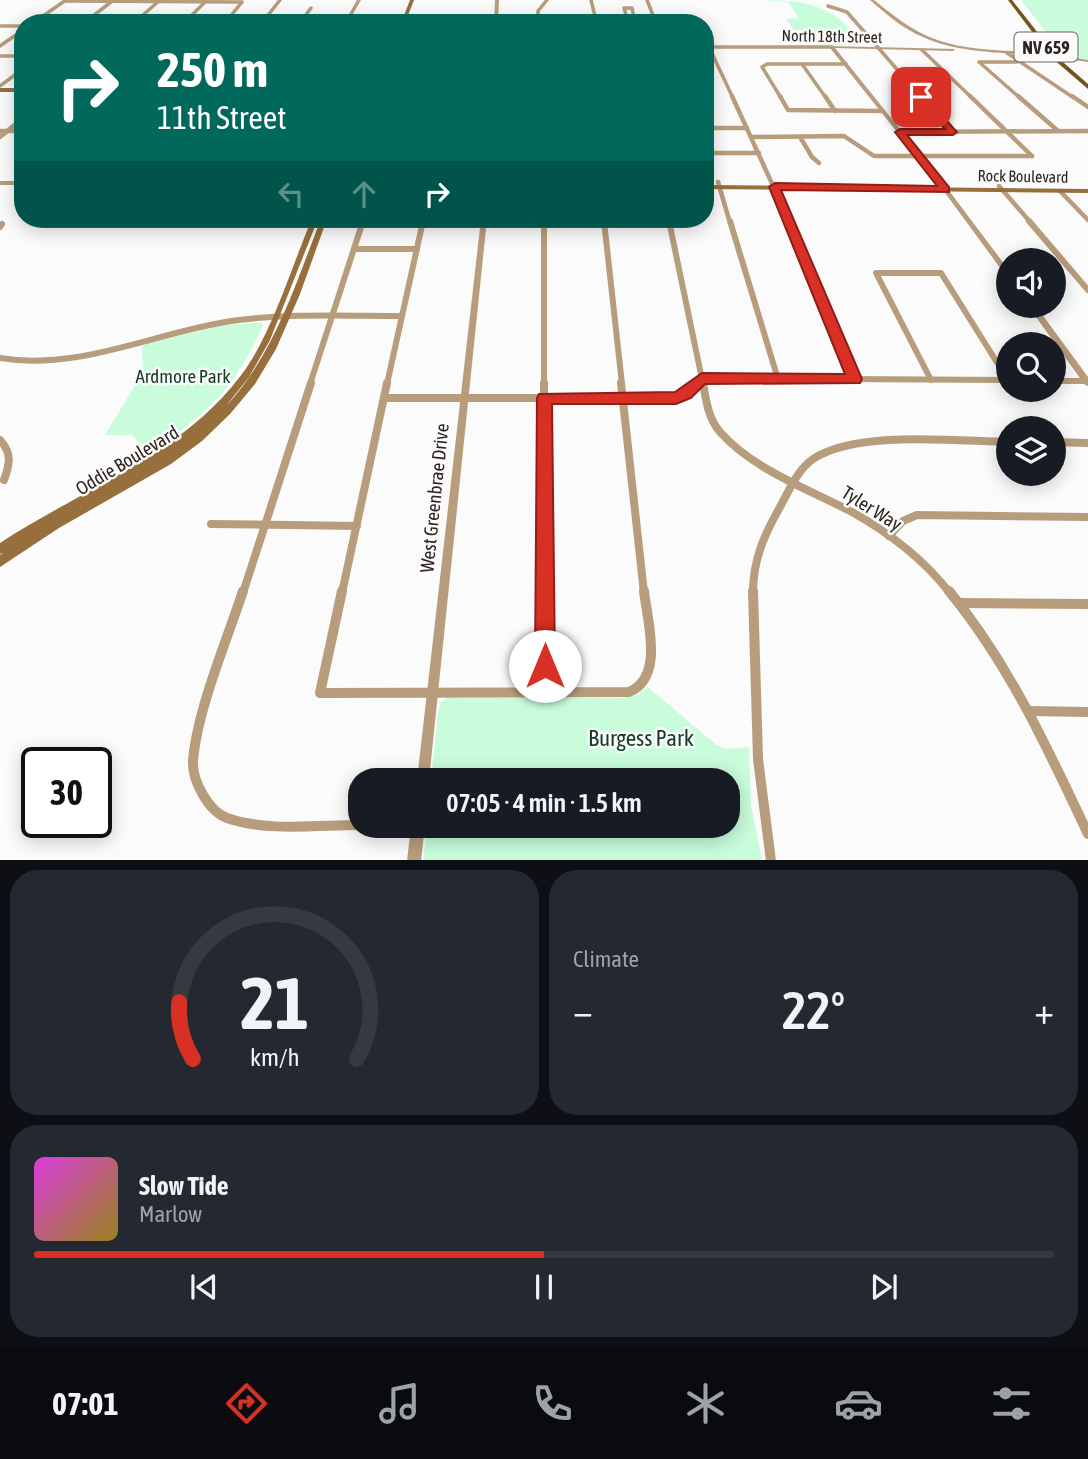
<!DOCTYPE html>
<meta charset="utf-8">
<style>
body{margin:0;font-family:"Asap Condensed",sans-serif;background:#242831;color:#f1f3f6;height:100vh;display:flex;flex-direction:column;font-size:26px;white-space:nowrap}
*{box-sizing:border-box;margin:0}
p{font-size:23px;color:#9ea1a6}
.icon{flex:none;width:38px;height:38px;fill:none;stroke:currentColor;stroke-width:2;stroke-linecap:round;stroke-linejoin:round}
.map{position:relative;height:860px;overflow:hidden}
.sheet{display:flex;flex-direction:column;gap:10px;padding:10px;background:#0d0f14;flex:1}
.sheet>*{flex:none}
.guide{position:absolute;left:14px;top:14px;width:700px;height:214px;border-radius:28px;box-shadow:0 4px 18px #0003;background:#00695c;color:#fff;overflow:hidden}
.fabs{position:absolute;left:996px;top:248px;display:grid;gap:14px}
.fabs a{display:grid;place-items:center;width:70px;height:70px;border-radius:50%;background:#171b24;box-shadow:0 4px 18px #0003;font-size:35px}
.speed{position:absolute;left:21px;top:747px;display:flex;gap:14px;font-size:35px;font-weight:700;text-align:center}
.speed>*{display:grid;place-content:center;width:91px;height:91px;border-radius:50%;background:#171b24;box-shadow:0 4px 18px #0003;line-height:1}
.speed .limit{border:4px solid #111;border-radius:10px;background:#fff;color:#111}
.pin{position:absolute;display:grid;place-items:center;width:60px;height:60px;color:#fff;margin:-30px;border-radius:14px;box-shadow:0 4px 10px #0006}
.me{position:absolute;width:77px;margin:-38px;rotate:0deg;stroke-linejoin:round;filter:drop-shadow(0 0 5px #0008)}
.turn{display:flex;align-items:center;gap:24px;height:147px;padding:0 28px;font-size:32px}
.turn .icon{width:91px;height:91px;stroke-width:2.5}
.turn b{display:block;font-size:49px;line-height:60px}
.lanes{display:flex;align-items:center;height:66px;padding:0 28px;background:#0003;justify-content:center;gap:35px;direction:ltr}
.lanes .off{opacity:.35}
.big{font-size:52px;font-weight:600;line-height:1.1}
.sheet .widget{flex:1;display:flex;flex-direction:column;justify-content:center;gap:10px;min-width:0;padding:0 24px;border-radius:28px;background:#242831}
.sheet .dial{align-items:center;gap:0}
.dial svg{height:182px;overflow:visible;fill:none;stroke:#363941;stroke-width:7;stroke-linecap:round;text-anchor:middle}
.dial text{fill:#f1f3f6;stroke:none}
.song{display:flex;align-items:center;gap:21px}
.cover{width:84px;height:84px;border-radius:10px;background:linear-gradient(135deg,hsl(300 70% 55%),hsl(50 70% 35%))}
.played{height:7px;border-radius:4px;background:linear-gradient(90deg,#d93025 50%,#363941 50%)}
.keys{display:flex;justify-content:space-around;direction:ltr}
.heat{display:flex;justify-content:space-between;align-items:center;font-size:38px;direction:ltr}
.sheet .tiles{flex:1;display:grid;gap:10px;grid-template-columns:1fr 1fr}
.widget:last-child{grid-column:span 2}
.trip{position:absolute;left:348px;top:768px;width:392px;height:70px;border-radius:28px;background:#171b24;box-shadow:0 4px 18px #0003;font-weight:600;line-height:70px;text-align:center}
.dock{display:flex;height:112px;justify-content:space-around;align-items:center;background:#090b0e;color:#9ea1a6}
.dock .icon{width:49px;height:49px}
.dock .current{color:#d93025}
.dock b{font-size:32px;color:#f1f3f6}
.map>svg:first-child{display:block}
</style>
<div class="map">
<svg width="1088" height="861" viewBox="0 0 1088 861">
<rect width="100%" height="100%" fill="#fbfbfb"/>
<g fill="#c8fcdb">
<path d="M767 0C805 0 841 7 860 45H817L821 40 813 30H794L786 19 799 18 788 2Z"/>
<path d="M1021 0H1088V60L1061 51Z"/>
<path d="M261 322 263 325C235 389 207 414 149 453L132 435H105L143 372 142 347 147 343 225 325Z"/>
<path d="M648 687 715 744 725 749 749 747 751 805 762 860H423L427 826H728V780H431L438 712 441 702 447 698H622L637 695Z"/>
</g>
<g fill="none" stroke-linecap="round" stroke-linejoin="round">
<g stroke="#b89d7c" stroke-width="3.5">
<path d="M547 0 538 11V18L653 16"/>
<path d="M591 0 595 16"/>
<path d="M647 0 656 23"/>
<path d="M65 1 242 2"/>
<path d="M828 6 847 12 922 98"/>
<path d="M627 18 624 8H632L634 18"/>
<path d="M33 23 66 0"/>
<path d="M84 23 111 2"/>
<path d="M134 23 160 0"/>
<path d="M184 23 206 1"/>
<path d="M225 23 242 2"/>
<path d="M262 23 280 0"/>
<path d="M300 23 311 8"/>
<path d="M346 23 359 0"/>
<path d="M447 23 496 17"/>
<path d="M0 26H23"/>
<path d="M0 46 23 30"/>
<path d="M706 47H832"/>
<path d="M709 47 733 98"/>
<path d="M922 50 972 98"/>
<path d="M1007 53 1074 98"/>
<path d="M0 56H23"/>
<path d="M979 62 1020 98"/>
<path d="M980 62H1017"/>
<path d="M802 64 826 98"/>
<path d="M0 86 23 69"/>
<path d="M781 98 762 67 767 64H846"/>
</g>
<g stroke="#b89d7c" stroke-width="4.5">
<path d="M732 96 790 223"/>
<path d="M780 96 788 110 883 111"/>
<path d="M825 96 835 111"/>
<path d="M921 96 952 132"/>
<path d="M970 96 1032 156"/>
<path d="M1018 96 1057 130"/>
<path d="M1072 96 1088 107"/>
<path d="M705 128H747"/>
<path d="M0 131H23"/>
<path d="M900 132 1088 131"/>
<path d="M0 137 23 118"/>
<path d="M752 137 844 136 874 156H1032"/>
<path d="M800 137 812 157 819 163"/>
<path d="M705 153H759"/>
<path d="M718 182 730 223"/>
<path d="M999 186 1031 223"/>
<path d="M1060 191 1088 220"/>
<path d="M544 219V223"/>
<path d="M604 219V223"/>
<path d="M669 219 670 223"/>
<path d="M363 223 364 219"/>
<path d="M422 223 423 219"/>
</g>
<g stroke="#b89d7c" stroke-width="6">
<path d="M544 221V384"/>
<path d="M604 221 622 384"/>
<path d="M669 221 703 384"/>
<path d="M730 221 778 379"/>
<path d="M789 221 855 379"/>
<path d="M1029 221 1088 290"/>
<path d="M0 227 2 224"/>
<path d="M355 249H417"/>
<path d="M0 358C79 371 153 333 231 321 287 313 345 316 402 316"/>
<path d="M931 380 876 273H941L1008 380"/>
<path d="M1054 381H1088"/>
<path d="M310 384 363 221"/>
<path d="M387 384 423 221"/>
<path d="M696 384 702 378 1008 380"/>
</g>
<g stroke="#b89d7c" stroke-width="8">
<path d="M544 383 545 593"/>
<path d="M621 383 644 593"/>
<path d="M703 383C706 400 708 418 720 432 754 470 808 489 852 512 888 532 924 560 950 593"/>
<path d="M385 398H676L686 394 697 383"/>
<path d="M0 440C12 453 10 464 4 480"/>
<path d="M1054 442 1088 443"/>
<path d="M211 524 357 526"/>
<path d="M889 536 903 521 917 515 1088 517"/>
<path d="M243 593 311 383"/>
<path d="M342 593 387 383"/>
<path d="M753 593C753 560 764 535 780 507 789 491 797 470 813 459 857 430 956 441 1008 442"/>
</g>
<g stroke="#b89d7c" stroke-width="10">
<path d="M243 591C227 640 197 710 193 761 192 780 208 811 227 818 267 832 317 825 360 825"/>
<path d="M342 591 320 693 629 692C665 677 647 620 644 591"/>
<path d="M545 591V692"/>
<path d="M753 591 758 759 771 861"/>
<path d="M949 591C1009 664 1048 749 1088 834"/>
<path d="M961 603 1088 604"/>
<path d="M1029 711 1088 712"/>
</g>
<g fill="#b89d7c" fill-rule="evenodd">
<path d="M495 0H499L498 23H494Z"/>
<path d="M870 0H874C890 13 905 25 923 34 955 50 994 50 1029 52 1049 54 1068 56 1088 60V62C1068 59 1049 56 1029 55 993 52 956 52 923 37 903 29 886 14 870 0Z"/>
<path d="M830 46 955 49 953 51 835 48 944 184 1008 269V276H1006L940 186 830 48Z"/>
<rect x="0" y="181" width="23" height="4"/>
<path d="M481 219H487L429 780H417Z"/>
<path d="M1028 306H1036L1088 377V386L1085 385Z"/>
<path d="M411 826H425L421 861H407Z"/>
</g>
<g fill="#966f3d" fill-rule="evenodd">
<path d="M410 0H414L405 23H401Z"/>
<rect x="0" y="88" width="23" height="4"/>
<path d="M705 185 1088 189V193L705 189Z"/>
<path d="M312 219H318L270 340 249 377 226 406C275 353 295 285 321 219H327L300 294 276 349 255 384 230 414 202 441 171 464 59 528 0 567V555L3 553 0 554V543C82 489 182 455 242 374 273 332 291 267 312 219Z"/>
</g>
<path fill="#76521d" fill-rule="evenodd" d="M1008 0H1012L1056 56 1088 84V89L1052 58Z"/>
</g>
<path fill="#d93025" stroke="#8d1f18" stroke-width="2" d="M918 95H924L957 132 953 135H907L949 187V192L781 190 862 379 860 383 705 384 691 398 676 404H552L555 666 552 673 545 676 538 673 535 666 537 398 539 394 675 392 702 373 845 374 769 187 775 183 937 186 895 132 900 129H945L918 99Z"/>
<g text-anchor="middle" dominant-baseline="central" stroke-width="5" stroke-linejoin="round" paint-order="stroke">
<g font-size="16" fill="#2f241f" stroke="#fbfbfb">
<text transform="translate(832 36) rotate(1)">North 18th Street</text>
<text transform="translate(1023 176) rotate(1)">Rock Boulevard</text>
</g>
<rect fill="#fbfbfb" stroke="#6c6461" stroke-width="2" x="1014.5" y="32.5" width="63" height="29" rx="5"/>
<g font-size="18" font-weight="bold" fill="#2f241f">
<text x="1046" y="47">NV 659</text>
</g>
<g font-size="19" fill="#133d27" stroke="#fbfbfb">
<text x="183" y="376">Ardmore Park</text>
</g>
<g font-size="19" fill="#2f241f" stroke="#fbfbfb">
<text transform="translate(127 460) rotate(-31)">Oddie Boulevard</text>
<text transform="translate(434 498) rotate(-84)">West Greenbrae Drive</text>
<text transform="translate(872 508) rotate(32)">Tyler Way</text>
</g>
<g font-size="23" fill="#133d27" stroke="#fbfbfb">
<text x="641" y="738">Burgess Park</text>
</g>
</g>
</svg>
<div class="fabs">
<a><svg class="icon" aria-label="sound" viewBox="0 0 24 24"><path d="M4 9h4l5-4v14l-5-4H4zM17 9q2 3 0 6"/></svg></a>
<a><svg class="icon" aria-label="search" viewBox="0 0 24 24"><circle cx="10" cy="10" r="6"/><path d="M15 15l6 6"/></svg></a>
<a><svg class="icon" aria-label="layers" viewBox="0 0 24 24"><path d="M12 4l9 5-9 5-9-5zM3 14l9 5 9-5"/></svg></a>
</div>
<div class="speed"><div class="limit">30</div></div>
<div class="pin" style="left:921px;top:97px;background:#d93025"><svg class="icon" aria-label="arrive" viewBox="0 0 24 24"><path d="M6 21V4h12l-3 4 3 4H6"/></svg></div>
<svg class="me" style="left:545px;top:666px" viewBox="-20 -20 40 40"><circle r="19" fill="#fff"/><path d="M0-13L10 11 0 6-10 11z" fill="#d93025"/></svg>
<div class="trip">07:05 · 4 min · 1.5 km</div>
<div class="guide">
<div class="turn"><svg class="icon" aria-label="right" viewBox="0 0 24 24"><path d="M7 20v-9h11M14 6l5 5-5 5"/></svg><div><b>250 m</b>11th Street</div></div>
<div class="lanes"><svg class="icon off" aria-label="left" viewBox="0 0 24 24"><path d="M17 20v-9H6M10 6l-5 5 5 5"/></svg><svg class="icon off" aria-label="ahead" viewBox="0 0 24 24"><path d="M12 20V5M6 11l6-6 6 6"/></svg><svg class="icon" aria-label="right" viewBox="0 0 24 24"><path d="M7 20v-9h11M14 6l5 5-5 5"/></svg></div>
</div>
</div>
<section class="sheet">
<div class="tiles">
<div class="widget dial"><svg viewBox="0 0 100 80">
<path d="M14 69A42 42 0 1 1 86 69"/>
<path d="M14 69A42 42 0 0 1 8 44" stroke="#d93025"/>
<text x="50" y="56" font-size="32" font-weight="700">21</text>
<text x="50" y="72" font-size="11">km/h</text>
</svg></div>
<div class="widget"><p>Climate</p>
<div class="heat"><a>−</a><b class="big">22°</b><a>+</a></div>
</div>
<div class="widget">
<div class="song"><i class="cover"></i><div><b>Slow Tide</b><p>Marlow</p></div></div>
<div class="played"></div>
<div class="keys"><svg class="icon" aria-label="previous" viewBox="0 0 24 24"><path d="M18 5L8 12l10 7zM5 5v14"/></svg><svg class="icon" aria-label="pause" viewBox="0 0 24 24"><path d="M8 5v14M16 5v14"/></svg><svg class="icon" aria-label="next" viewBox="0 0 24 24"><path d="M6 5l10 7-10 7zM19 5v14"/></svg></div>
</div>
</div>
</section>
<nav class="dock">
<b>07:01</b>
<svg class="icon current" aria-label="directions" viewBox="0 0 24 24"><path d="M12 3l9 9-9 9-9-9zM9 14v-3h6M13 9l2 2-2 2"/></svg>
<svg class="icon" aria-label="music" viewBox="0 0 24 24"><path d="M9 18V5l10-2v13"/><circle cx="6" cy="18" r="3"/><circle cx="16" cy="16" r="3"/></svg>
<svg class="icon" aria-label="phone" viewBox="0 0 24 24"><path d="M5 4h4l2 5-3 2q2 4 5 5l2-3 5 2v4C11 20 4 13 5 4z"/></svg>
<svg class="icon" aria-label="climate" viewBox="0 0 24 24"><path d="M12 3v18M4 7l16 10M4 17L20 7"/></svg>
<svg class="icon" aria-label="car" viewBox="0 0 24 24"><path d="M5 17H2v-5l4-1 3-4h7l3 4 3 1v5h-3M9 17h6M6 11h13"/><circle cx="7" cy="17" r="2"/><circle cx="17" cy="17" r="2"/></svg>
<svg class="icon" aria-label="filters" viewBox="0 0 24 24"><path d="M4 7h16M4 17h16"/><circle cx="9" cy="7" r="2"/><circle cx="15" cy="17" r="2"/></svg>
</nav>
